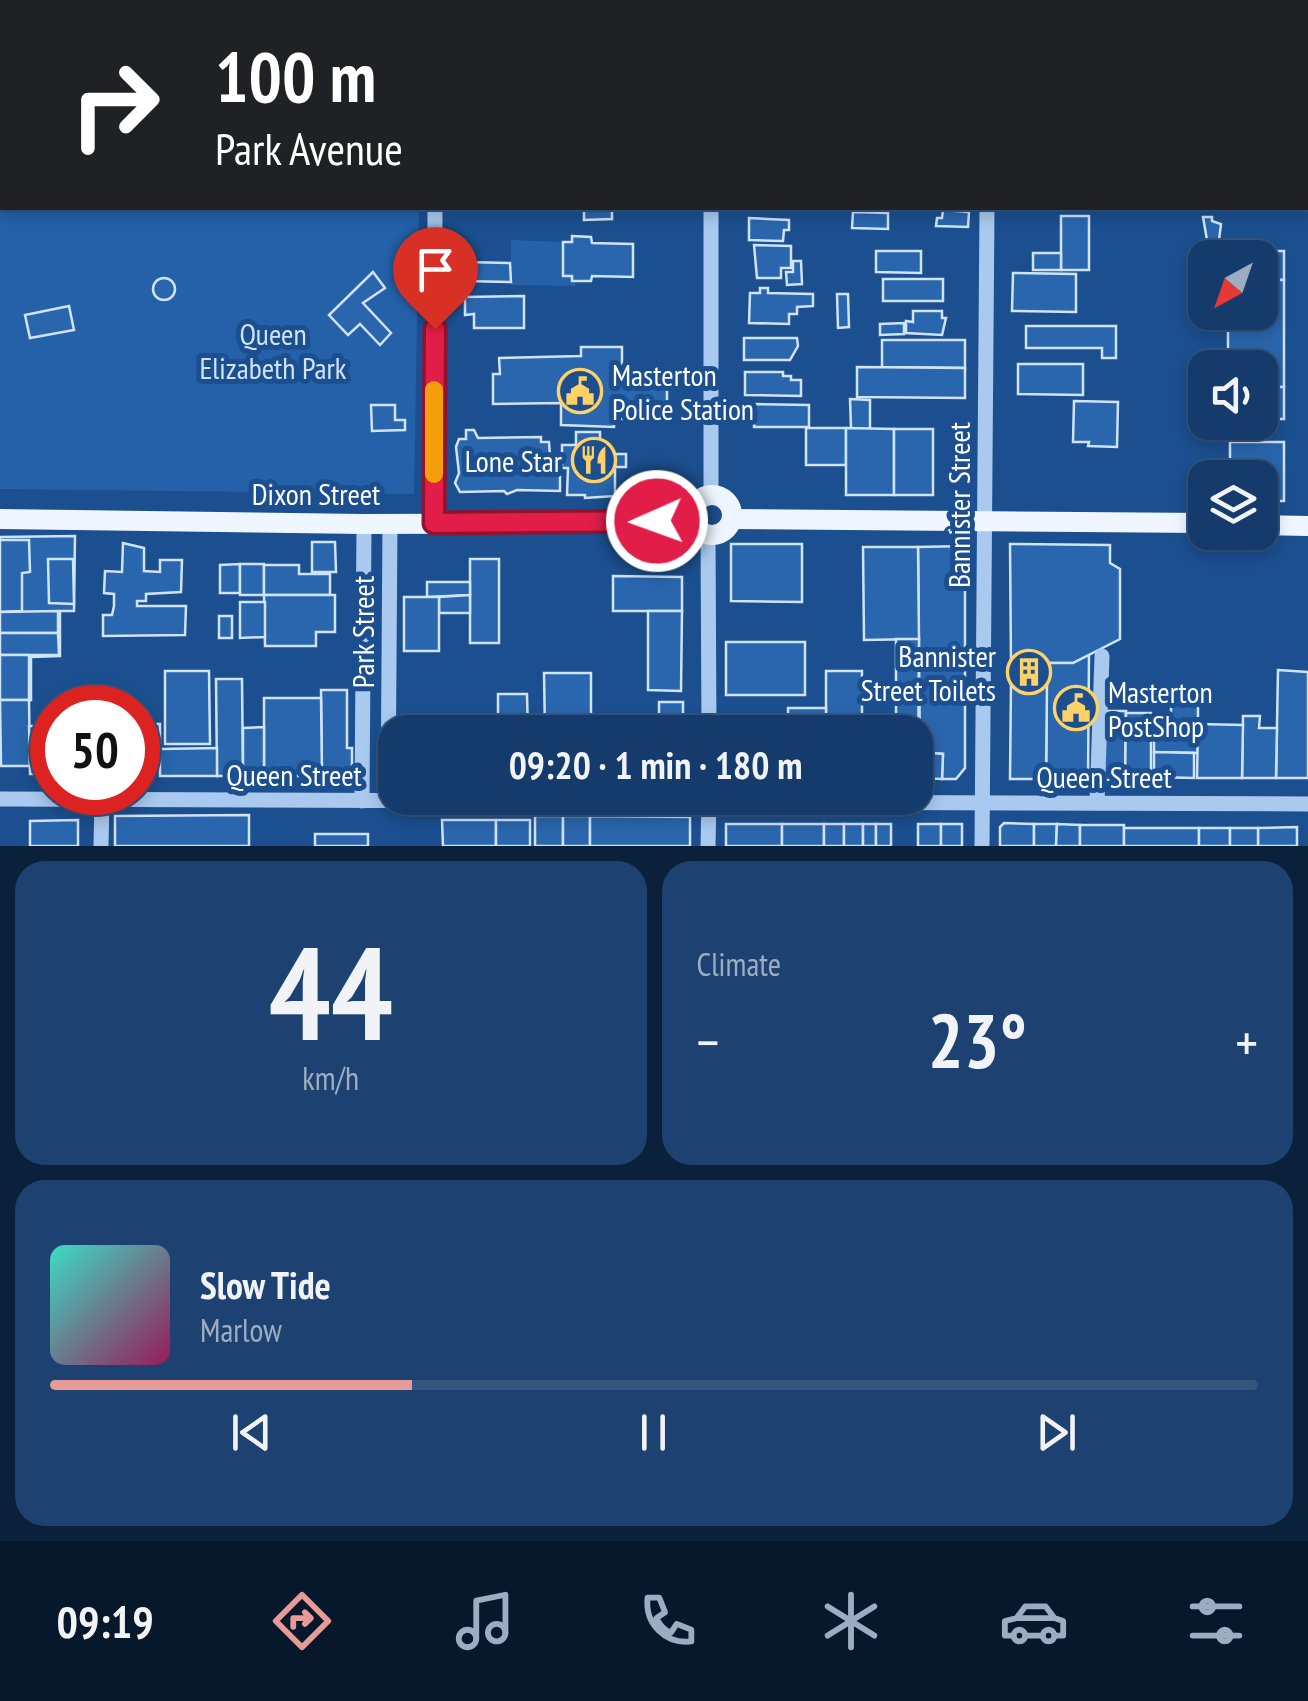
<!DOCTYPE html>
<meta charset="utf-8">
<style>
body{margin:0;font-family:"PT Sans Narrow",sans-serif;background:#1d4271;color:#f1f3f6;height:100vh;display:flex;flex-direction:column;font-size:38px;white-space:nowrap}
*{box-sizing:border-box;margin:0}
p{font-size:32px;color:#9dadc1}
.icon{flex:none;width:55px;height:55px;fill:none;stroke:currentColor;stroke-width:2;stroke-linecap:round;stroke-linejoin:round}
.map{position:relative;height:846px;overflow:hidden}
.sheet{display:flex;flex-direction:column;gap:15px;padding:15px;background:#0b203b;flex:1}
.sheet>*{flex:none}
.top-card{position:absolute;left:0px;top:0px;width:1310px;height:210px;box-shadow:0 5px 15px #0003,0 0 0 2px #33557e;background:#202124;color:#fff;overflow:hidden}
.needle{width:65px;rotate:220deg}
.tools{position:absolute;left:1188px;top:240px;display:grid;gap:20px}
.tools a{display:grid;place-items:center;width:90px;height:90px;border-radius:20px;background:#143b6b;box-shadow:0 5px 15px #0003,0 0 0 2px #33557e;font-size:50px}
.speed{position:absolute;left:30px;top:685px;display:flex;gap:20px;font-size:50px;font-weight:700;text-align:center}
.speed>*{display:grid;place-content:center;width:130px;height:130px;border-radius:50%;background:#143b6b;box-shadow:0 5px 15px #0003,0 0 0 2px #33557e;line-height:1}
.speed .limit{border:15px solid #d22;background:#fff;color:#111}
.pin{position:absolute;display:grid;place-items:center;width:85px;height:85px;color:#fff;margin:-102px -42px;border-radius:50% 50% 50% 0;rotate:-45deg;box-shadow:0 0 10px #0007}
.pin .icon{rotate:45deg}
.me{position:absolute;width:110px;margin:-55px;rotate:268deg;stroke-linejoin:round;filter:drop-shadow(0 0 8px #0008)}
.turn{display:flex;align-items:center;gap:35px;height:210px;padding:0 50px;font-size:45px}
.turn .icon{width:130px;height:130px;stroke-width:2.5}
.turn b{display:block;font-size:70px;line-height:85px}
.big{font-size:75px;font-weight:600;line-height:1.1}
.sheet .widget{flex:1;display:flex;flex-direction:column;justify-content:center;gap:15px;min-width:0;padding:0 35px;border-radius:30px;background:#1d4271}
.sheet .dial{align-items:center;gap:0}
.dial b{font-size:130px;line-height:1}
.song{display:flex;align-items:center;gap:30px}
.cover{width:120px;height:120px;border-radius:15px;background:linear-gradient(135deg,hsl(170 70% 55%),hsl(330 70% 35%))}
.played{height:10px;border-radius:5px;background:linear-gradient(90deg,#e69b98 30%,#33557e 30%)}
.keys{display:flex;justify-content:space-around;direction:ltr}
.heat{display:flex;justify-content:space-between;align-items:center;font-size:55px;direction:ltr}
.sheet .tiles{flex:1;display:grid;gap:15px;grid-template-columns:1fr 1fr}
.widget:last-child{grid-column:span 2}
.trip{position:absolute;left:378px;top:715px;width:555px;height:100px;border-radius:30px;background:#143b6b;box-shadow:0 5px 15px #0003,0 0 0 2px #33557e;font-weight:600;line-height:100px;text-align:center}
.tab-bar{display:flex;height:160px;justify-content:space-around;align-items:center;background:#08182b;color:#9dadc1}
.tab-bar .icon{width:70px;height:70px}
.tab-bar .current{color:#e69b98}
.tab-bar b{font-size:45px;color:#f1f3f6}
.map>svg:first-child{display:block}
</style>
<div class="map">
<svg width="1308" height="846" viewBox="0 0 1308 846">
<rect width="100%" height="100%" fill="#1b4f8f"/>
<g fill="#2461a8">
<path d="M0 0H422L2 2V208H419L414 494 0 489Z"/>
<path d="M511 240 563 242 576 286 511 285Z"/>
</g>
<g fill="#2a66ad" stroke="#cfe3fa" stroke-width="2.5">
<path d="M584 208H612V219L584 220Z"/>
<path d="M943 210 969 212 968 227 936 226 937 218H942Z"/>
<path d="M853 212 888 213V229L852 228Z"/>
<rect x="1061" y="216" width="28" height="54"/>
<path d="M1203 217H1212V221L1221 224 1219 240H1207Z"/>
<path d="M749 218 789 220V230H784L783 241 749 240Z"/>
<path d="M572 236 591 237 592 243 633 244V277L592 276 591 281H572V276H563V242H572Z"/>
<path d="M754 245 791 246V268H781V278H757Z"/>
<path d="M876 251H921V273L876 272Z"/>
<rect x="1269" y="251" width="15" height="29"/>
<rect x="1033" y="253" width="28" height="17"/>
<path d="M793 261H801L802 284 787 285 786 272H793Z"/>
<path d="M464 262 510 263 511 282 463 281Z"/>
<path d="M373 272 385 288 363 303 391 333 380 345 360 324 348 335 329 315Z"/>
<path d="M1013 273 1076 274V312L1012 311Z"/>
<circle cx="164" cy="289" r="11"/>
<rect x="883" y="279" width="60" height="22"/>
<path d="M1260 280H1284V387H1260V368H1228V312H1260Z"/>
<path d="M760 288H768V293L813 294V306L797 307V314H789V324L749 323 750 293H760Z"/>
<path d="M837 294H848L849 327 838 328Z"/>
<path d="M524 296V328H474V314L465 315V297Z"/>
<path d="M69 306 74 330 30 338 25 315Z"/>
<path d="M913 311H942V318H946L942 335 906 333V321L913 322Z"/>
<path d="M904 323V334L880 335V324Z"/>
<path d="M1026 326H1116V358H1102V348H1026Z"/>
<path d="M744 338H797L798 346 790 360H744Z"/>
<path d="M882 340H965V368L882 367Z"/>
<path d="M581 347H622V380L667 379V415H641L640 419H614V427L561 425V403L493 404V374H500L499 358 581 356Z"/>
<path d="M1018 364H1083V395L1018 394Z"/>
<path d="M857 367 965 368V398L857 397Z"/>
<path d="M745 372H783V376H791V380H801V396L745 395Z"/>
<rect x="1260" y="387" width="24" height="32"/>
<path d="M850 399 870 400V429L851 428Z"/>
<path d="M1074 401 1118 402 1117 447 1088 446 1089 442H1073Z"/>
<path d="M754 404 809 405V427H754Z"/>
<path d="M371 405H395V420H405V430L372 431Z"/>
<rect x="806" y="428" width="40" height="37"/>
<path d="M846 428 894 429V495H846Z"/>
<rect x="894" y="429" width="39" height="66"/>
<path d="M466 430H474L478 438 541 437V442H549L550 456H560V491L517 490 507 494 504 491 460 492 455 483 459 473 456 447 459 439H466Z"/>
<path d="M576 432H600V454H626V467H615V496L585 498V495H567L568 468H562V445H576Z"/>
<path d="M1230 442H1284V501H1260V478H1230Z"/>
<path d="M75 536 74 611H60V656L31 657V700L0 701V537Z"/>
<path d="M0 540H29L30 572 22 573V611L0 612Z"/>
<path d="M312 542H335L336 572H312Z"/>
<path d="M123 543 144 548V571L160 572V560H182L181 592 146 594V601H137V606H186L185 635 103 636V615H112L114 606V594L104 593 105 571 122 572Z"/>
<path d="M731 544H802V602L731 601Z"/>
<path d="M1010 544 1110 545V563L1120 569V639L1073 663H1011Z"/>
<path d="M965 546V657L919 656 918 547Z"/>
<path d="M863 547H918L919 639 864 640Z"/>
<path d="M48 559H73L74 604 49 603Z"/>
<rect x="470" y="559" width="29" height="84"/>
<path d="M240 564V593H220V565Z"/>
<rect x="240" y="564" width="24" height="31"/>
<path d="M264 565H299V574H330V595H264Z"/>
<path d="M613 576 682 577V611H613Z"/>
<path d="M427 582H470V595L427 597Z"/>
<path d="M264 595H335V632H316V646H265Z"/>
<path d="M470 595V613H439V597Z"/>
<rect x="404" y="597" width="35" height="54"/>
<path d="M240 602H265V637L240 638Z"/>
<path d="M58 611V633H0V612Z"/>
<path d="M648 611H682L681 691 648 690Z"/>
<rect x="219" y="616" width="13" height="22"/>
<path d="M0 633H58L59 655H0Z"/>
<path d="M896 639H919L918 778H915V732H896Z"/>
<rect x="726" y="642" width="79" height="53"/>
<rect x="0" y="655" width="29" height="45"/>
<path d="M1089 655 1088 780 1046 779 1047 663H1073Z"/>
<path d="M919 656 965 657V768L956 779H942L943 754 920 752Z"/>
<rect x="1011" y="663" width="36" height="21"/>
<path d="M1278 670 1308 672V778H1276Z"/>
<path d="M165 671H209L210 744H165Z"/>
<rect x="826" y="671" width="36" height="61"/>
<path d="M544 673H591V732H545Z"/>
<path d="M216 679H242L243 776H217Z"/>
<path d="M1011 684H1047L1046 779H1010Z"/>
<path d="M321 690H347V748H352V775L322 776Z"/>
<path d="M498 694H527L528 732H498Z"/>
<path d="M1171 695H1198V753L1154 752V717H1171Z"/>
<path d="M264 698H321L322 776H264Z"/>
<path d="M0 700H29L30 766H1Z"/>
<rect x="659" y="702" width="24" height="30"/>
<rect x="788" y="708" width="38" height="24"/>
<path d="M1102 711H1126L1125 780H1101Z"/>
<path d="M1126 713H1151V781L1125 780Z"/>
<path d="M1243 716H1260L1259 728H1277L1276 778H1242Z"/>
<rect x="862" y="717" width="34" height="15"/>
<path d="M591 720 614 721V732H591Z"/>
<rect x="614" y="721" width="24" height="11"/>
<rect x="755" y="722" width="29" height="10"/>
<rect x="138" y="724" width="22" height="44"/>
<path d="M1198 724 1243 725 1242 778H1197Z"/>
<path d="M29 726H52V774H30Z"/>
<path d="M264 727V776H243V728Z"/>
<path d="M217 748V776H160V749Z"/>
<path d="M920 752 943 754 942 779 918 778Z"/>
<path d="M1154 752 1194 753V778L1154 777Z"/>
<path d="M249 815V846H115V816Z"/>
<rect x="535" y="816" width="28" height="30"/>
<rect x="563" y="816" width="27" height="30"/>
<path d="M590 816 690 817V846H590Z"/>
<path d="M78 820V846H30V821Z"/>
<path d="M442 820H496V846H443Z"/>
<rect x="496" y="820" width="34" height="26"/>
<path d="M1004 823 1034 824V846H1000V827Z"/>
<rect x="726" y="824" width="56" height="22"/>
<rect x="782" y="824" width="42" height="22"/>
<rect x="824" y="824" width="20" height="22"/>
<rect x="844" y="824" width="19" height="22"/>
<rect x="863" y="824" width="13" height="22"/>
<rect x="876" y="824" width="15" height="22"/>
<rect x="918" y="824" width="23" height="22"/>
<rect x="941" y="824" width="21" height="22"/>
<path d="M1034 824H1057L1056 846H1034Z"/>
<path d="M1057 824 1080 825V846H1056Z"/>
<rect x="1080" y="825" width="44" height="21"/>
<path d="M1297 827V846H1258V828Z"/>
<rect x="1124" y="828" width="75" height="18"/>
<rect x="1199" y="828" width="31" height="18"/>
<rect x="1230" y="828" width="28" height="18"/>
<rect x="315" y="834" width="53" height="12"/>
</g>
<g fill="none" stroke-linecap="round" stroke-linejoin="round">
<g stroke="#a9c9ee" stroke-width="15">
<path d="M437 2V0"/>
<path d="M712 2V0"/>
<path d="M989 2V0"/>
<path d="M711 208V495"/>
<path d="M434 523 435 208"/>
<path d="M708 535 709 732"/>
<path d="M0 799 1308 804"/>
<path d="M362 801 364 524"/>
<path d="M388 801 390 523"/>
<path d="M1097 803 1102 656"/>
<path d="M101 846 102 800"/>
<path d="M708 846 709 798"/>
<path d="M982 846 987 208"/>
</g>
<g stroke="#f0f6ff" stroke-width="20">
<circle cx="712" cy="515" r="20"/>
<path d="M0 519 364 524 637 523 692 518"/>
<path d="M732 519 1205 523"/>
<path d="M1260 525 1308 526"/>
</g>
</g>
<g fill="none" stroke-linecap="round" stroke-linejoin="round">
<defs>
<path id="route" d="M435 329 434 523 657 521"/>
</defs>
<use href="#route" stroke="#92132f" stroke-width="25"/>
<use href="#route" stroke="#e11d48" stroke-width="18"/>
<path stroke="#f59e0b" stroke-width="18" d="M434 474V390"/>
</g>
<defs>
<symbol id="civic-ring" viewBox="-11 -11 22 22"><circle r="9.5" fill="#1b4f8f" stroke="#ffd166" stroke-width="1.5"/><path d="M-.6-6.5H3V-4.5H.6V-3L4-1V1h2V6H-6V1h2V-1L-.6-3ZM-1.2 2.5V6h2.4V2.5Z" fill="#ffd166"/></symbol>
<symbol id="restaurant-ring" viewBox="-11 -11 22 22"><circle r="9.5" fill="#1b4f8f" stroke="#ffd166" stroke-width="1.5"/><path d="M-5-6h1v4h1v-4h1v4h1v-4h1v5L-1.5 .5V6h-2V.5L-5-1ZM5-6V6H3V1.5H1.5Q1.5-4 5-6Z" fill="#ffd166"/></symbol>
<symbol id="building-ring" viewBox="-11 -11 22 22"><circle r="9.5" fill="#1b4f8f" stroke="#ffd166" stroke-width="1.5"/><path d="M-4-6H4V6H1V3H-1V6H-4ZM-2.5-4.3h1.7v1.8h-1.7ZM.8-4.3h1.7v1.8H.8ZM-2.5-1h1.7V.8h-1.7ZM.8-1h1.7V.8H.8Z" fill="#ffd166"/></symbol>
</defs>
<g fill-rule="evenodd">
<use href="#civic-ring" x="555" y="366" width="50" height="50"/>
<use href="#restaurant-ring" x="569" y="435" width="50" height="50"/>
<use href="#building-ring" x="1004" y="647" width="50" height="50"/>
<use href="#civic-ring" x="1051" y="683" width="50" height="50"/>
</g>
<g text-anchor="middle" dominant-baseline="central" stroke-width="10" stroke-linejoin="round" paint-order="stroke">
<g font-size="30" fill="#cfe3fa" stroke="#1b4f8f">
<text x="273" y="333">Queen<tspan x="273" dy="34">Elizabeth Park</tspan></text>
</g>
<g font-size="30" fill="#fff" stroke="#1b4f8f" text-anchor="start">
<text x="612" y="374">Masterton<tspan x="612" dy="34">Police Station</tspan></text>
<text x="562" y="460" text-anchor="end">Lone Star</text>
<text x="996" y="655" text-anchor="end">Bannister<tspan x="996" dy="34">Street Toilets</tspan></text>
<text x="1108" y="691">Masterton<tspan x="1108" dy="34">PostShop</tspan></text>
</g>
<g font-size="30" fill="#fff" stroke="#1b4f8f">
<text x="316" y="493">Dixon Street</text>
<text transform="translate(958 505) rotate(-90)">Bannister Street</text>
<text transform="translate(362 632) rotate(-90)">Park Street</text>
<text x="294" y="774">Queen Street</text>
<text x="1104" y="776">Queen Street</text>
</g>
</g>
</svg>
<div class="tools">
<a><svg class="needle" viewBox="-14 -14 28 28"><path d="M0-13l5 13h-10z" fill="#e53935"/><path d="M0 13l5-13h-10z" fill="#9dadc1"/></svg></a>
<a><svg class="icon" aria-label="sound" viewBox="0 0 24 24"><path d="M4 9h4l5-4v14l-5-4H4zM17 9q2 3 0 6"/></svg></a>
<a><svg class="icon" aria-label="layers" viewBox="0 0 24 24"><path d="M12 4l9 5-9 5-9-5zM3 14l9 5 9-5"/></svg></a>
</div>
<div class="speed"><div class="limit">50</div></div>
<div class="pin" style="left:435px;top:329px;background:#d93025"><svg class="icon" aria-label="arrive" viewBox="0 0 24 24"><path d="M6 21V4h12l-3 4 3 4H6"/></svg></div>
<svg class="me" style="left:657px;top:521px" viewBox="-20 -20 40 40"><circle r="17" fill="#e11d48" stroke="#fff" stroke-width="3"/><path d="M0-11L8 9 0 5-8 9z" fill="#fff"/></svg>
<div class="trip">09:20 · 1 min · 180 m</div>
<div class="top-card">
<div class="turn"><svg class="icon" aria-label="right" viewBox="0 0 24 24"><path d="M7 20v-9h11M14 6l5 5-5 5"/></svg><div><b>100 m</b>Park Avenue</div></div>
</div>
</div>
<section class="sheet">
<div class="tiles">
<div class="widget dial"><b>44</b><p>km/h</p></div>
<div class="widget"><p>Climate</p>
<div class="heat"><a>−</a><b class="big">23°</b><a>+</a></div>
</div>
<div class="widget">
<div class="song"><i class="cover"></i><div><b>Slow Tide</b><p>Marlow</p></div></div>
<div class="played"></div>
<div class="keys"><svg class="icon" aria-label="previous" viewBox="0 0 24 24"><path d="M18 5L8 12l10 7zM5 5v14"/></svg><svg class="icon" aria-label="pause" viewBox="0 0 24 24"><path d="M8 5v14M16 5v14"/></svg><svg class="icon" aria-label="next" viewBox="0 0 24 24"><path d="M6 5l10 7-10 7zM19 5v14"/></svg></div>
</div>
</div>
</section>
<nav class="tab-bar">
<b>09:19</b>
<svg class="icon current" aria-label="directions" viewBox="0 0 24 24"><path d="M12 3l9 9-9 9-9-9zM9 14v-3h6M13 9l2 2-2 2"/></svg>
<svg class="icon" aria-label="music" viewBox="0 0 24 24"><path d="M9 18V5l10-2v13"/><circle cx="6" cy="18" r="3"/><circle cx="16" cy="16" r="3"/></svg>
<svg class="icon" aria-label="phone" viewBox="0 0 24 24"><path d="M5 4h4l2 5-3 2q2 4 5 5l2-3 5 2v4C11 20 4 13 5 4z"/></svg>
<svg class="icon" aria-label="climate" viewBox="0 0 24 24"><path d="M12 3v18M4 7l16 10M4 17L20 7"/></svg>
<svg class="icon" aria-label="car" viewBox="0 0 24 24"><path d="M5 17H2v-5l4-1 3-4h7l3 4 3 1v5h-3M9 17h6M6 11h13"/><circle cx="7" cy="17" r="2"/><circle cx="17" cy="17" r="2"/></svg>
<svg class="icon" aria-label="filters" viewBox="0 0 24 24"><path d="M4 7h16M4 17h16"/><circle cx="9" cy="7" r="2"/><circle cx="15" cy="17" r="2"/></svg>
</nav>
